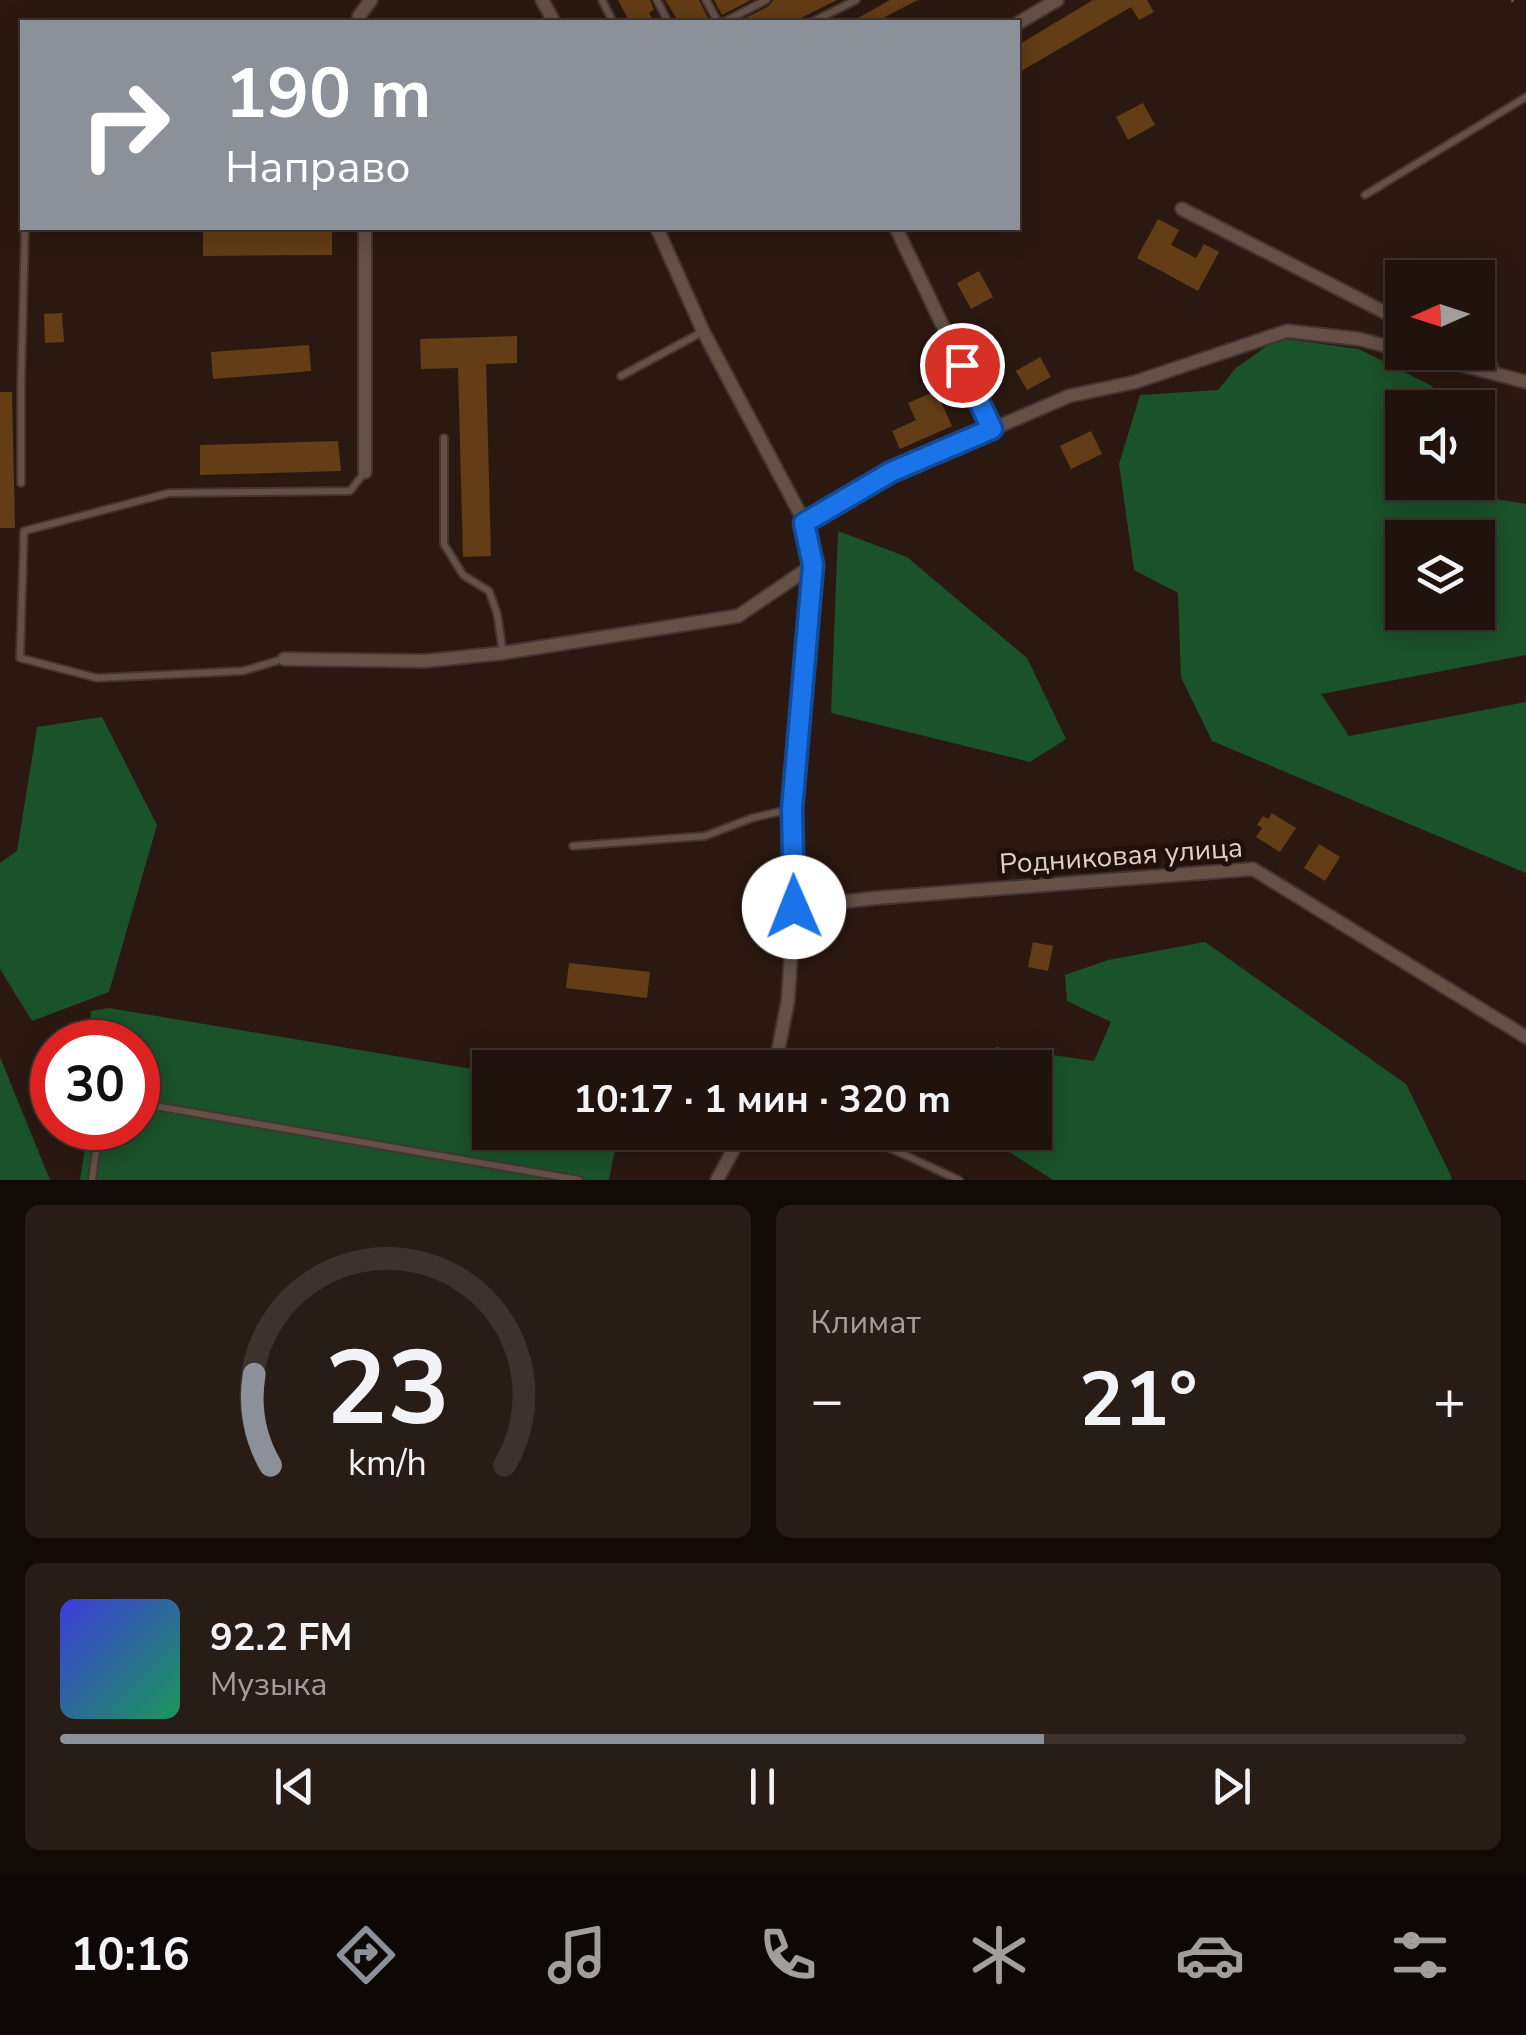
<!DOCTYPE html>
<html lang="ru">
<meta charset="utf-8">
<style>
body{margin:0;font-family:"Nunito Sans",sans-serif;background:#281c16;color:#f1f3f6;height:100vh;display:flex;flex-direction:column;font-size:38px;white-space:nowrap}
*{box-sizing:border-box;margin:0}
p{font-size:32px;color:#a29e9d}
.icon{flex:none;width:55px;height:55px;fill:none;stroke:currentColor;stroke-width:2;stroke-linecap:round;stroke-linejoin:round}
.map{position:relative;height:1180px;overflow:hidden}
.drawer{display:flex;flex-direction:column;gap:25px;padding:25px;background:#120a07;flex:1}
.drawer>*{flex:none}
.top-card{position:absolute;left:20px;top:20px;width:1000px;height:210px;border-radius:0px;box-shadow:0 5px 25px #0003,0 0 0 2px #3d322e;background:#8c9099;color:#fff;overflow:hidden}
.needle{width:65px;rotate:267deg}
.tools{position:absolute;left:1385px;top:260px;display:grid;gap:20px}
.tools a{display:grid;place-items:center;width:110px;height:110px;border-radius:0px;background:#20130d;box-shadow:0 5px 25px #0003,0 0 0 2px #3d322e;font-size:50px}
.speed{position:absolute;left:30px;top:1020px;display:flex;gap:20px;font-size:50px;font-weight:700;text-align:center}
.speed>*{display:grid;place-content:center;width:130px;height:130px;border-radius:50%;background:#20130d;box-shadow:0 5px 25px #0003,0 0 0 2px #3d322e;line-height:1}
.speed .limit{border:15px solid #d22;background:#fff;color:#111}
.pin{position:absolute;display:grid;place-items:center;width:85px;height:85px;color:#fff;margin:-42px;border:5px solid #fff;border-radius:50%;box-shadow:0 2px 10px #0007}
.me{position:absolute;width:110px;margin:-55px;rotate:359deg;stroke-linejoin:round;filter:drop-shadow(0 0 8px #0008)}
.turn{display:flex;align-items:center;gap:35px;height:210px;padding:0 40px;font-size:45px}
.turn .icon{width:130px;height:130px;stroke-width:2.5}
.turn b{display:block;font-size:70px;line-height:85px}
.big{font-size:75px;font-weight:700;line-height:1.1}
.drawer .card{flex:1;display:flex;flex-direction:column;justify-content:center;gap:15px;min-width:0;padding:0 35px;border-radius:15px;background:#281c16}
.drawer .dial{align-items:center;gap:0}
.dial svg{height:260px;overflow:visible;fill:none;stroke:#3d322e;stroke-width:7;stroke-linecap:round;text-anchor:middle}
.dial text{fill:#f1f3f6;stroke:none}
.song{display:flex;align-items:center;gap:30px}
.cover{width:120px;height:120px;border-radius:15px;background:linear-gradient(135deg,hsl(240 70% 55%),hsl(150 70% 35%))}
.played{height:10px;border-radius:5px;background:linear-gradient(90deg,#8c9099 70%,#3d322e 70%)}
.keys{display:flex;justify-content:space-around;direction:ltr}
.heat{display:flex;justify-content:space-between;align-items:center;font-size:55px;direction:ltr}
.drawer .tiles{flex:1;display:grid;gap:25px;grid-template-columns:1fr 1fr}
.card:last-child{grid-column:span 2}
.trip{position:absolute;left:472px;top:1050px;width:580px;height:100px;border-radius:0px;background:#20130d;box-shadow:0 5px 25px #0003,0 0 0 2px #3d322e;font-weight:700;line-height:100px;text-align:center}
.tabs{display:flex;height:160px;justify-content:space-around;align-items:center;background:#0d0805;color:#a29e9d}
.tabs .icon{width:70px;height:70px}
.tabs .on{color:#8c9099}
.tabs b{font-size:45px;color:#f1f3f6}
.map>svg:first-child{display:block}
</style>
<div class="map">
<svg width="1526" height="1180" viewBox="0 0 1526 1180">
<rect width="100%" height="100%" fill="#2b1911"/>
<g fill="#1a5229" fill-rule="evenodd">
<path d="M1278 338 1359 349 1432 386 1439 407 1402 408V482L1462 483 1466 494 1526 504V655L1321 694 1349 736 1526 702V873L1212 741 1181 677 1178 593 1134 570 1119 464 1140 395 1218 390 1236 368ZM1402 538H1478V612H1402Z"/>
<path d="M838 531 907 557 1027 658 1066 739 1030 762 831 713Z"/>
<path d="M102 717 157 825 109 992 32 1021 0 969V863L17 851 37 727Z"/>
<path d="M1205 942 1406 1084 1452 1178 1450 1180H1053L980 1133 1035 1132V1068L979 1067 996 1047 1094 1061 1111 1022 1067 1001 1065 975 1108 960Z"/>
<path d="M109 1008 490 1072V1132L618 1133 609 1180H80L88 1128H138V1042H87L91 1011Z"/>
<path d="M0 1057 50 1180H0Z"/>
</g>
<g fill="#623d16">
<path d="M618 0H650L654 10 649 13 654 22H630Z"/>
<path d="M665 0H699L710 22H679Z"/>
<path d="M714 0H751L722 15Z"/>
<path d="M773 0H837L793 22H738L769 6Z"/>
<path d="M890 0H918L875 22H851Z"/>
<path d="M1093 0H1147L1154 12 1139 20 1131 7 1018 73V45Z"/>
<path d="M1143 103 1155 125 1128 140 1116 117Z"/>
<path d="M1158 219 1179 230 1171 245 1196 258 1204 244 1219 252 1198 291 1137 258Z"/>
<path d="M332 228V255L203 256V230Z"/>
<path d="M979 271 993 297 971 309 957 283Z"/>
<path d="M62 313 64 342 45 343 44 314Z"/>
<path d="M517 336V363L486 364 491 556 463 557 458 368 421 369 420 339Z"/>
<path d="M309 345 311 371 213 379 211 352Z"/>
<path d="M1040 357 1051 377 1027 390 1016 371Z"/>
<path d="M936 391 952 426 900 449 892 431 916 420 908 403Z"/>
<path d="M0 392H12L15 528H0Z"/>
<path d="M1091 431 1102 454 1071 469 1060 446Z"/>
<path d="M338 441 341 471 200 475V445Z"/>
<path d="M1272 813 1296 828 1280 852 1256 837 1262 828 1257 825 1263 816 1268 819Z"/>
<path d="M1319 844 1340 857 1325 881 1304 868Z"/>
<path d="M1033 942 1053 946 1048 971 1028 967Z"/>
<path d="M569 963 650 972 647 998 566 988Z"/>
<path d="M824 1050 859 1068H816Z"/>
</g>
<g fill="none" stroke-linecap="round" stroke-linejoin="round">
<defs>
<g id="lane">
<path d="M602 0 613 22"/>
<path d="M657 0 668 22"/>
<path d="M706 0 718 22"/>
<path d="M724 22 766 0"/>
<path d="M812 22 856 0"/>
<path d="M1365 195 1526 97"/>
<path d="M621 376 702 332"/>
<path d="M444 438V544L463 575 489 591 497 613 503 653"/>
<path d="M21 483V387L25 228"/>
<path d="M283 659 243 671 97 678 20 658 24 531 169 493 350 491 364 473"/>
<path d="M573 846 705 836 752 818 791 809"/>
<path d="M138 1103 579 1180"/>
<path d="M855 1132 959 1180"/>
<path d="M92 1180 99 1128"/>
</g>
<g id="street">
<path d="M542 0 554 22"/>
<path d="M359 22V16L371 0"/>
<path d="M1018 23 1057 0"/>
<path d="M1182 209 1402 321"/>
<path d="M365 228V472"/>
<path d="M657 228 703 331 805 523 813 565 792 809 794 907 788 1000 778 1051 772 1068"/>
<path d="M896 228 992 429"/>
<path d="M1413 352 1526 382"/>
<path d="M1463 352 1491 366"/>
<path d="M805 523 891 473 1069 396 1135 382 1287 331 1359 339 1402 350"/>
<path d="M284 659 425 661 503 653 738 616 813 565"/>
<path d="M794 907 876 898 1253 869 1526 1037"/>
<path d="M717 1180 743 1132"/>
</g>
</defs>
<use href="#lane" stroke="#433531" stroke-width="10"/>
<use href="#street" stroke="#433531" stroke-width="16"/>
<g stroke="#6b5b54" stroke-width="2.5" stroke-dasharray="8 8" stroke-linecap="butt">
<path d="M1512 0 1513 2"/>
<path d="M630 228 644 230"/>
</g>
<use href="#lane" stroke="#655046" stroke-width="6"/>
<use href="#street" stroke="#655046" stroke-width="12"/>
</g>
<g fill="none" stroke-linecap="round" stroke-linejoin="round">
<defs>
<path id="route" d="M794 907 792 809 813 565 804 523 891 472 992 429 962 365"/>
</defs>
<use href="#route" stroke="#114b97" stroke-width="25"/>
<use href="#route" stroke="#1a73e8" stroke-width="18"/>
</g>
<g text-anchor="middle" dominant-baseline="central" stroke-width="10" stroke-linejoin="round" paint-order="stroke">
<g font-size="28" fill="#ddd0ca" stroke="#211008">
<text transform="translate(1121 856) rotate(-4)">Родниковая улица</text>
</g>
</g>
</svg>
<div class="tools">
<a><svg class="needle" viewBox="-14 -14 28 28"><path d="M0-13l5 13h-10z" fill="#e53935"/><path d="M0 13l5-13h-10z" fill="#a29e9d"/></svg></a>
<a><svg class="icon" aria-label="sound" viewBox="0 0 24 24"><path d="M4 9h4l5-4v14l-5-4H4zM17 9q2 3 0 6"/></svg></a>
<a><svg class="icon" aria-label="layers" viewBox="0 0 24 24"><path d="M12 4l9 5-9 5-9-5zM3 14l9 5 9-5"/></svg></a>
</div>
<div class="speed"><div class="limit">30</div></div>
<div class="pin" style="left:962px;top:365px;background:#d93025"><svg class="icon" aria-label="arrive" viewBox="0 0 24 24"><path d="M6 21V4h12l-3 4 3 4H6"/></svg></div>
<svg class="me" style="left:794px;top:907px" viewBox="-20 -20 40 40"><circle r="19" fill="#fff"/><path d="M0-13L10 11 0 6-10 11z" fill="#1a73e8"/></svg>
<div class="trip">10:17 · 1 мин · 320 m</div>
<div class="top-card">
<div class="turn"><svg class="icon" aria-label="right" viewBox="0 0 24 24"><path d="M7 20v-9h11M14 6l5 5-5 5"/></svg><div><b>190 m</b>Направо</div></div>
</div>
</div>
<section class="drawer">
<div class="tiles">
<div class="card dial"><svg viewBox="0 0 100 80">
<path d="M14 69A42 42 0 1 1 86 69"/>
<path d="M14 69A42 42 0 0 1 9 41" stroke="#8c9099"/>
<text x="50" y="56" font-size="32" font-weight="700">23</text>
<text x="50" y="72" font-size="11">km/h</text>
</svg></div>
<div class="card"><p>Климат</p>
<div class="heat"><a>−</a><b class="big">21°</b><a>+</a></div>
</div>
<div class="card">
<div class="song"><i class="cover"></i><div><b>92.2 FM</b><p>Музыка</p></div></div>
<div class="played"></div>
<div class="keys"><svg class="icon" aria-label="previous" viewBox="0 0 24 24"><path d="M18 5L8 12l10 7zM5 5v14"/></svg><svg class="icon" aria-label="pause" viewBox="0 0 24 24"><path d="M8 5v14M16 5v14"/></svg><svg class="icon" aria-label="next" viewBox="0 0 24 24"><path d="M6 5l10 7-10 7zM19 5v14"/></svg></div>
</div>
</div>
</section>
<nav class="tabs">
<b>10:16</b>
<svg class="icon on" aria-label="directions" viewBox="0 0 24 24"><path d="M12 3l9 9-9 9-9-9zM9 14v-3h6M13 9l2 2-2 2"/></svg>
<svg class="icon" aria-label="music" viewBox="0 0 24 24"><path d="M9 18V5l10-2v13"/><circle cx="6" cy="18" r="3"/><circle cx="16" cy="16" r="3"/></svg>
<svg class="icon" aria-label="phone" viewBox="0 0 24 24"><path d="M5 4h4l2 5-3 2q2 4 5 5l2-3 5 2v4C11 20 4 13 5 4z"/></svg>
<svg class="icon" aria-label="climate" viewBox="0 0 24 24"><path d="M12 3v18M4 7l16 10M4 17L20 7"/></svg>
<svg class="icon" aria-label="car" viewBox="0 0 24 24"><path d="M5 17H2v-5l4-1 3-4h7l3 4 3 1v5h-3M9 17h6M6 11h13"/><circle cx="7" cy="17" r="2"/><circle cx="17" cy="17" r="2"/></svg>
<svg class="icon" aria-label="filters" viewBox="0 0 24 24"><path d="M4 7h16M4 17h16"/><circle cx="9" cy="7" r="2"/><circle cx="15" cy="17" r="2"/></svg>
</nav>
